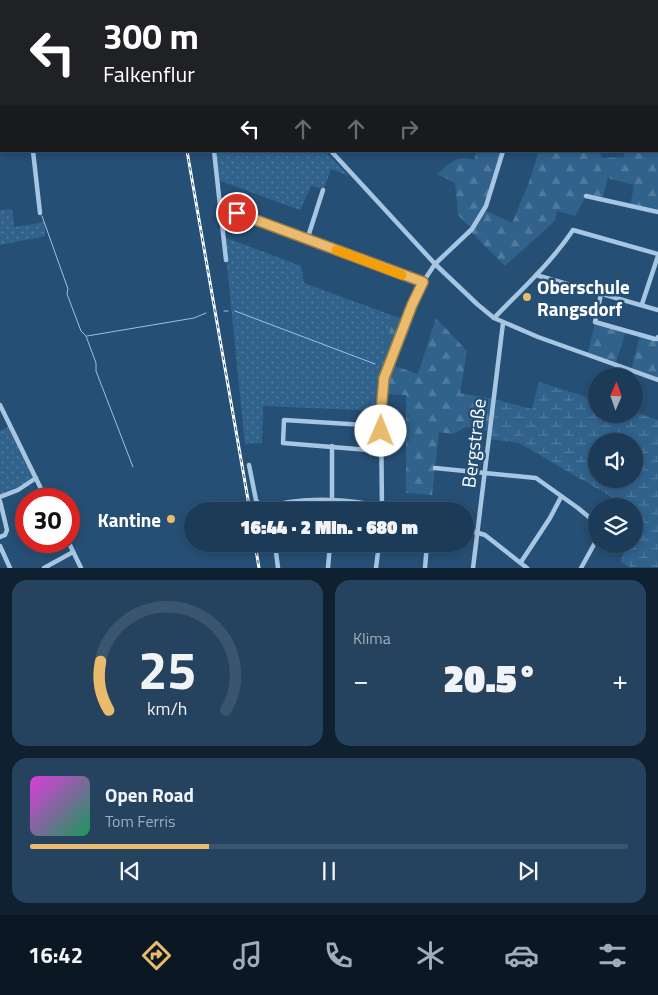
<!DOCTYPE html>
<html lang="de">
<meta charset="utf-8">
<style>
body{margin:0;font-family:"Titillium Web",sans-serif;background:#25425e;color:#f1f3f6;height:100vh;display:flex;flex-direction:column;font-size:19px;white-space:nowrap}
*{box-sizing:border-box;margin:0}
p{font-size:16px;color:#a0adba}
.icon{flex:none;width:28px;height:28px;fill:none;stroke:currentColor;stroke-width:2;stroke-linecap:round;stroke-linejoin:round}
.map{position:relative;height:568px;overflow:hidden}
.details{display:flex;flex-direction:column;gap:12px;padding:12px;background:#0f2030;flex:1}
.details>*{flex:none}
.banner{position:absolute;left:0px;top:0px;width:659px;height:152px;box-shadow:0 2px 8px #0003,0 0 0 1px #3a556e;background:#202124;color:#fff;overflow:hidden}
.needle{width:32px;rotate:2deg}
.fabs{position:absolute;left:588px;top:368px;display:grid;gap:10px}
.fabs a{display:grid;place-items:center;width:55px;height:55px;border-radius:50%;background:#1c3b58;box-shadow:0 2px 8px #0003,0 0 0 1px #3a556e;font-size:25px}
.speed{position:absolute;left:15px;top:488px;display:flex;gap:10px;font-size:25px;font-weight:700;text-align:center}
.speed>*{display:grid;place-content:center;width:65px;height:65px;border-radius:50%;background:#1c3b58;box-shadow:0 2px 8px #0003,0 0 0 1px #3a556e;line-height:1}
.speed .limit{border:8px solid #d22;background:#fff;color:#111}
.pin{position:absolute;display:grid;place-items:center;width:42px;height:42px;color:#fff;margin:-21px;border:2px solid #fff;border-radius:50%;box-shadow:0 1px 5px #0007}
.me{position:absolute;width:55px;margin:-28px;rotate:1deg;stroke-linejoin:round;filter:drop-shadow(0 0 4px #0008)}
.turn{display:flex;align-items:center;gap:18px;height:105px;padding:0 20px;font-size:22px}
.turn .icon{width:65px;height:65px;stroke-width:2.5}
.turn b{display:block;font-size:35px;line-height:42px}
.lanes{display:flex;align-items:center;height:48px;padding:0 20px;background:#0003;justify-content:center;gap:25px;direction:ltr}
.lanes .off{opacity:.35}
.big{font-size:38px;font-weight:800;line-height:1.1}
.details .tile{flex:1;display:flex;flex-direction:column;justify-content:center;gap:8px;min-width:0;padding:0 18px;border-radius:15px;background:#25425e}
.details .dial{align-items:center;gap:0}
.dial svg{height:130px;overflow:visible;fill:none;stroke:#3a556e;stroke-width:7;stroke-linecap:round;text-anchor:middle}
.dial text{fill:#f1f3f6;stroke:none}
.song{display:flex;align-items:center;gap:15px}
.cover{width:60px;height:60px;border-radius:8px;background:linear-gradient(135deg,hsl(300 70% 55%),hsl(150 70% 35%))}
.played{height:5px;border-radius:2px;background:linear-gradient(90deg,#eabb6c 30%,#3a556e 30%)}
.keys{display:flex;justify-content:space-around;direction:ltr}
.heat{display:flex;justify-content:space-between;align-items:center;font-size:28px;direction:ltr}
.details .tiles{flex:1;display:grid;gap:12px;grid-template-columns:1fr 1fr}
.tile:last-child{grid-column:span 2}
.trip{position:absolute;left:184px;top:502px;width:290px;height:50px;border-radius:25px;background:#1c3b58;box-shadow:0 2px 8px #0003,0 0 0 1px #3a556e;font-weight:800;line-height:50px;text-align:center}
.tabs{display:flex;height:80px;justify-content:space-around;align-items:center;background:#0b1823;color:#a0adba}
.tabs .icon{width:35px;height:35px}
.tabs .selected{color:#eabb6c}
.tabs b{font-size:22px;color:#f1f3f6}
.map>svg:first-child{display:block}
</style>
<div class="map">
<svg width="658" height="568" viewBox="0 0 658 568">
<defs>
<pattern id="grass-dots" width="8" height="8" patternUnits="userSpaceOnUse" patternTransform="scale(1.25)"><rect width="8" height="8" fill="#30628c"/><path d="M2 2h.1M6 6h.1" fill="none" stroke="#4f7a9d" stroke-width="1.8" stroke-linecap="round"/></pattern>
<pattern id="forest-firs" width="22" height="20" patternUnits="userSpaceOnUse" patternTransform="scale(1.25)"><rect width="22" height="20" fill="#30628c"/><path d="M5 1l3.5 6h-7zM16 11l3.5 6h-7z" fill="#4f7a9d"/></pattern>
<pattern id="wetland-marsh" width="20" height="14" patternUnits="userSpaceOnUse" patternTransform="scale(1.25)"><rect width="20" height="14" fill="#30628c"/><path d="M1 5h8M5 5V1M11 12h8M15 12V8" fill="none" stroke="#4f7a9d"/></pattern>
</defs>
<rect width="100%" height="100%" fill="#264f75"/>
<g fill="url(#grass-dots)">
<path d="M214 151H325L349 176 331 169 324 189 311 186 300 210 218 180Z"/>
<path d="M12 209 14 227 45 222V236L0 245V210Z"/>
<path d="M224 237 301 266 304 283 394 316 384 349V378L381 411 263 406 262 443 245 444Z"/>
<path d="M10 426 36 478 0 497V431Z"/>
</g>
<g fill="url(#forest-firs)">
<path d="M658 123V212L630 207 634 185 608 178 602 200 586 196 575 216 557 211 555 221 505 266 470 231 472 229 458 215 455 183 437 174C449 164 457 154 474 160L477 151H503L484 210 512 223 528 185 539 151H593L601 154 602 158 624 157V153L658 151Z"/>
<path d="M394 316 406 320 389 364 418 374 436 318 467 351 460 393 494 399 490 431 466 427 453 434 439 432 432 495 406 493V395L383 394 384 378V349Z"/>
<path d="M595 322 626 331 615 365 588 353Z"/>
<path d="M640 335 655 339 658 337V378L631 370Z"/>
</g>
<path fill="url(#wetland-marsh)" fill-rule="evenodd" d="M539 382 596 400V414H634V412L658 420V567H630L620 562 628 544H634V532L642 515 634 510V506H627L519 443 488 439 494 399 532 409ZM596 441H634V479H596Z"/>
<g fill="none" stroke-linecap="round" stroke-linejoin="round">
<g stroke="#9bc2e2" stroke-width="1">
<path d="M42 216 68 289 67 294 81 331 86 336 96 363V371L133 467"/>
<path d="M224 311H228"/>
<path d="M235 311 375 364"/>
<path d="M87 336 194 318 206 313"/>
</g>
<g stroke="#a6c6e2" stroke-width="4.5">
<path d="M3 0 7 1"/>
<path d="M142 0 143 1"/>
<path d="M181 0V1"/>
<path d="M253 0 254 1"/>
<path d="M10 1 11 0"/>
<path d="M123 1 130 0"/>
<path d="M264 1V0"/>
<path d="M536 1 537 0"/>
<path d="M601 1V0"/>
<path d="M658 15V14"/>
<path d="M0 80H1"/>
<path d="M0 149H1"/>
<path d="M33 151 40 213"/>
<path d="M214 151 226 260"/>
<path d="M331 151 435 264 477 304 494 318 538 337 658 380"/>
<path d="M586 196 658 212"/>
<path d="M220 207 423 282"/>
<path d="M307 240 323 190"/>
<path d="M536 275 658 310"/>
<path d="M601 294 595 322 655 339H657L658 337"/>
<path d="M642 304 658 256"/>
<path d="M494 318C521 290 551 263 573 230L658 254"/>
<path d="M0 405 46 499"/>
<path d="M363 449 365 425 284 420 283 443 381 451"/>
<path d="M249 465 256 500 263 511"/>
<path d="M435 468 536 478 578 508 596 523"/>
<path d="M0 497 18 490 36 478"/>
<path d="M0 501 7 530 5 535 0 537"/>
<path d="M263 510C271 508 280 503 289 502 326 497 365 501 401 511"/>
<path d="M332 511V446"/>
<path d="M382 511 381 411 384 378 389 364 423 282 435 264 472 229 486 206 503 151"/>
<path d="M465 529 485 535 527 568"/>
<path d="M68 541 81 568"/>
<path d="M275 544 278 568"/>
<path d="M0 546 10 568"/>
<path d="M521 562 550 518 561 497"/>
<path d="M44 568 73 552"/>
<path d="M328 568 330 544"/>
<path d="M376 568 379 544"/>
<path d="M425 568 427 544"/>
<path d="M473 568 503 323"/>
<path d="M581 568 596 541"/>
</g>
<defs>
<g id="rail">
<path d="M161 0V1"/>
<path d="M187 151 250 511"/>
<path d="M255 544 259 568"/>
</g>
</defs>
<use href="#rail" stroke="#fff" stroke-width="3"/>
<use href="#rail" stroke="#264f75" stroke-width="1" stroke-dasharray="4" stroke-linecap="butt"/>
</g>
<g fill="none" stroke-linecap="round" stroke-linejoin="round">
<defs>
<path id="route" d="M237 213 423 282 412 305 384 378 381 411V431"/>
</defs>
<use href="#route" stroke="#987a46" stroke-width="12"/>
<use href="#route" stroke="#eabb6c" stroke-width="9"/>
<path stroke="#f59e0b" stroke-width="9" d="M336 250 402 275"/>
</g>
<g fill="#eabb6c" stroke="#264f75" stroke-width="2">
<circle cx="527" cy="297" r="5"/>
<circle cx="171" cy="519" r="5"/>
</g>
<g text-anchor="middle" dominant-baseline="central" stroke-width="5" stroke-linejoin="round" paint-order="stroke">
<g font-size="19" font-weight="bold" fill="#fff" stroke="#264f75" text-anchor="start">
<text x="537" y="286">Oberschule<tspan x="537" dy="22">Rangsdorf</tspan></text>
<text x="161" y="519" text-anchor="end">Kantine</text>
</g>
<g font-size="19" fill="#fff" stroke="#264f75">
<text transform="translate(473 443) rotate(-83)">Bergstraße</text>
</g>
</g>
</svg>
<div class="fabs">
<a><svg class="needle" viewBox="-14 -14 28 28"><path d="M0-13l5 13h-10z" fill="#e53935"/><path d="M0 13l5-13h-10z" fill="#a0adba"/></svg></a>
<a><svg class="icon" aria-label="sound" viewBox="0 0 24 24"><path d="M4 9h4l5-4v14l-5-4H4zM17 9q2 3 0 6"/></svg></a>
<a><svg class="icon" aria-label="layers" viewBox="0 0 24 24"><path d="M12 4l9 5-9 5-9-5zM3 14l9 5 9-5"/></svg></a>
</div>
<div class="speed"><div class="limit">30</div></div>
<div class="pin" style="left:237px;top:213px;background:#d93025"><svg class="icon" aria-label="arrive" viewBox="0 0 24 24"><path d="M6 21V4h12l-3 4 3 4H6"/></svg></div>
<svg class="me" style="left:381px;top:431px" viewBox="-20 -20 40 40"><circle r="19" fill="#fff"/><path d="M0-13L10 11 0 6-10 11z" fill="#eabb6c"/></svg>
<div class="trip">16:44 · 2 Min. · 680 m</div>
<div class="banner">
<div class="turn"><svg class="icon" aria-label="left" viewBox="0 0 24 24"><path d="M17 20v-9H6M10 6l-5 5 5 5"/></svg><div><b>300 m</b>Falkenflur</div></div>
<div class="lanes"><svg class="icon" aria-label="left" viewBox="0 0 24 24"><path d="M17 20v-9H6M10 6l-5 5 5 5"/></svg><svg class="icon off" aria-label="ahead" viewBox="0 0 24 24"><path d="M12 20V5M6 11l6-6 6 6"/></svg><svg class="icon off" aria-label="ahead" viewBox="0 0 24 24"><path d="M12 20V5M6 11l6-6 6 6"/></svg><svg class="icon off" aria-label="right" viewBox="0 0 24 24"><path d="M7 20v-9h11M14 6l5 5-5 5"/></svg></div>
</div>
</div>
<section class="details">
<div class="tiles">
<div class="tile dial"><svg viewBox="0 0 100 80">
<path d="M14 69A42 42 0 1 1 86 69"/>
<path d="M14 69A42 42 0 0 1 9 39" stroke="#eabb6c"/>
<text x="50" y="56" font-size="32" font-weight="700">25</text>
<text x="50" y="72" font-size="11">km/h</text>
</svg></div>
<div class="tile"><p>Klima</p>
<div class="heat"><a>−</a><b class="big">20.5°</b><a>+</a></div>
</div>
<div class="tile">
<div class="song"><i class="cover"></i><div><b>Open Road</b><p>Tom Ferris</p></div></div>
<div class="played"></div>
<div class="keys"><svg class="icon" aria-label="previous" viewBox="0 0 24 24"><path d="M18 5L8 12l10 7zM5 5v14"/></svg><svg class="icon" aria-label="pause" viewBox="0 0 24 24"><path d="M8 5v14M16 5v14"/></svg><svg class="icon" aria-label="next" viewBox="0 0 24 24"><path d="M6 5l10 7-10 7zM19 5v14"/></svg></div>
</div>
</div>
</section>
<nav class="tabs">
<b>16:42</b>
<svg class="icon selected" aria-label="directions" viewBox="0 0 24 24"><path d="M12 3l9 9-9 9-9-9zM9 14v-3h6M13 9l2 2-2 2"/></svg>
<svg class="icon" aria-label="music" viewBox="0 0 24 24"><path d="M9 18V5l10-2v13"/><circle cx="6" cy="18" r="3"/><circle cx="16" cy="16" r="3"/></svg>
<svg class="icon" aria-label="phone" viewBox="0 0 24 24"><path d="M5 4h4l2 5-3 2q2 4 5 5l2-3 5 2v4C11 20 4 13 5 4z"/></svg>
<svg class="icon" aria-label="climate" viewBox="0 0 24 24"><path d="M12 3v18M4 7l16 10M4 17L20 7"/></svg>
<svg class="icon" aria-label="car" viewBox="0 0 24 24"><path d="M5 17H2v-5l4-1 3-4h7l3 4 3 1v5h-3M9 17h6M6 11h13"/><circle cx="7" cy="17" r="2"/><circle cx="17" cy="17" r="2"/></svg>
<svg class="icon" aria-label="filters" viewBox="0 0 24 24"><path d="M4 7h16M4 17h16"/><circle cx="9" cy="7" r="2"/><circle cx="15" cy="17" r="2"/></svg>
</nav>
